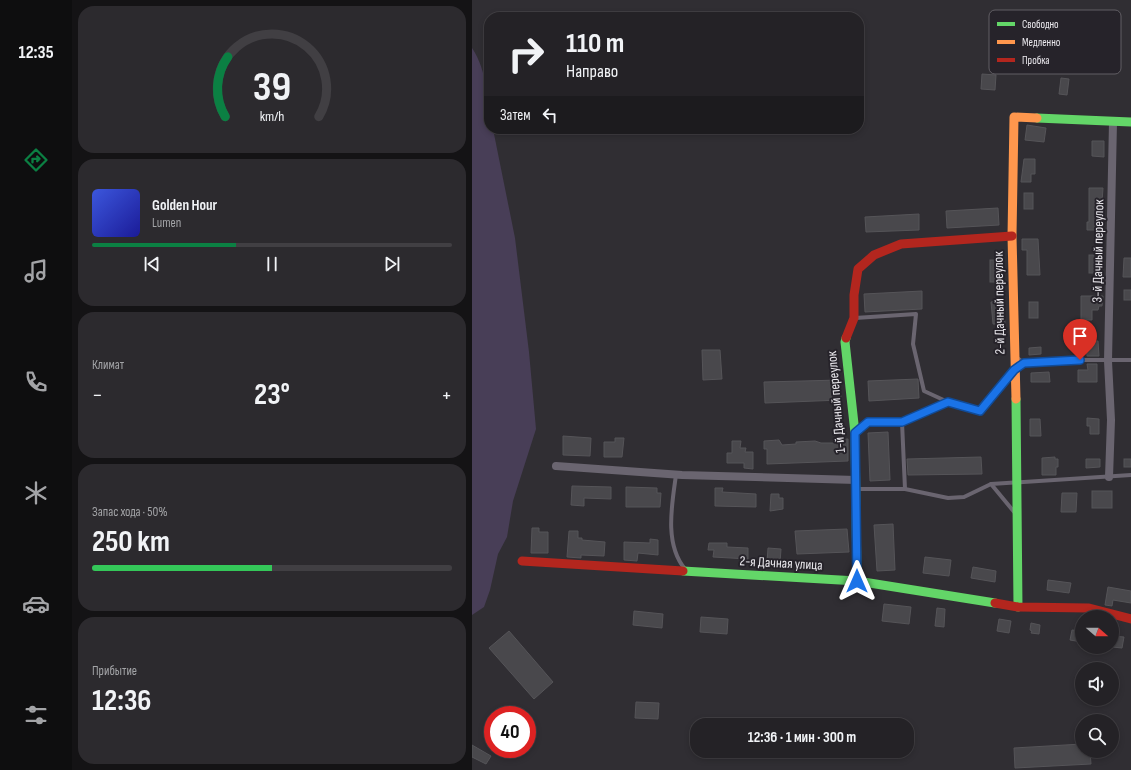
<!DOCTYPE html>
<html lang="ru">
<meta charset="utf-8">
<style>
body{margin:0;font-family:"Sofia Sans Condensed",sans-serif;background:#2c2a2e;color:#f1f3f6;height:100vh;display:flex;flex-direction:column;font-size:15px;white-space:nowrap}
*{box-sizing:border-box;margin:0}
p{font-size:13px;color:#a3a4a7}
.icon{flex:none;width:22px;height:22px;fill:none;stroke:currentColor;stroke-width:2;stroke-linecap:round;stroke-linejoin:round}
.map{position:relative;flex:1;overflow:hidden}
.drawer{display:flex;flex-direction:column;gap:6px;padding:6px;background:#141315;width:400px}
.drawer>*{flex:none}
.top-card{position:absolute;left:12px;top:12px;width:380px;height:122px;border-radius:16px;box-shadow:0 2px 6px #0003,0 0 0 1px #413f43;background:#242226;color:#f1f3f6;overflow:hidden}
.needle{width:26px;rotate:110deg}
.buttons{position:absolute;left:603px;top:610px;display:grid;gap:8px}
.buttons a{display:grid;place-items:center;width:44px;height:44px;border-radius:50%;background:#242226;box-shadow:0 2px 6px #0003,0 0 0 1px #413f43;font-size:20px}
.speed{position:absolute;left:12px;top:706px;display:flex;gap:8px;font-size:20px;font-weight:700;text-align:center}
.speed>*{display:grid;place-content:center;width:52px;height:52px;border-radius:50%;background:#242226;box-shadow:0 2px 6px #0003,0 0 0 1px #413f43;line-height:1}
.speed .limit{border:6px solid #d22;background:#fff;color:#111}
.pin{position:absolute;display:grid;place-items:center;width:34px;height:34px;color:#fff;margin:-41px -17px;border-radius:50% 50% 50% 0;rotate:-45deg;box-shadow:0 0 4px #0007}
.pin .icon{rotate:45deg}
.me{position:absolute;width:44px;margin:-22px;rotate:0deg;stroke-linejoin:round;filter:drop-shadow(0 0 3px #0008)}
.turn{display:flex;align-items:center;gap:14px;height:84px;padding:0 16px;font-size:18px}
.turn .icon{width:52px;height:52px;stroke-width:2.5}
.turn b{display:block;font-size:28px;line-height:34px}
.then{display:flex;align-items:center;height:38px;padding:0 16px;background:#0003;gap:8px;font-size:15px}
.big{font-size:30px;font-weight:700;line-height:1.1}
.drawer .card{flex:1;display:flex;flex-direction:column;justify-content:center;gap:6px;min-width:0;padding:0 14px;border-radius:16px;background:#2c2a2e}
.drawer .dial{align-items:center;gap:0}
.dial svg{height:104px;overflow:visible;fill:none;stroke:#413f43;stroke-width:7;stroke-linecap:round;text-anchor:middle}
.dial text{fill:#f1f3f6;stroke:none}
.song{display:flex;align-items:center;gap:12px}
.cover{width:48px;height:48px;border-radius:6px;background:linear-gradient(135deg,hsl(230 70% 55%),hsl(240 70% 35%))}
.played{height:4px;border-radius:2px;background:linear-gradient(90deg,#0b8043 40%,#413f43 40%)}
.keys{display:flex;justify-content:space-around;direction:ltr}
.heat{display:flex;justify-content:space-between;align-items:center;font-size:22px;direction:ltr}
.charge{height:6px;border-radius:3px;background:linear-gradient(90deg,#34c759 50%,#413f43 0)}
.trip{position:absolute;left:218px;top:718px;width:224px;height:40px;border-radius:16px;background:#242226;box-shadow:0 2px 6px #0003,0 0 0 1px #413f43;font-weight:700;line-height:40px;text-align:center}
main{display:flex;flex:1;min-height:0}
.menu{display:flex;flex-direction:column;width:72px;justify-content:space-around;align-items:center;background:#0e0e0f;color:#a3a4a7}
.menu .icon{width:28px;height:28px}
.menu .active{color:#0b8043}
.menu b{font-size:18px;color:#f1f3f6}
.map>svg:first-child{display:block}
</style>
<main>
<nav class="menu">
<b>12:35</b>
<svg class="icon active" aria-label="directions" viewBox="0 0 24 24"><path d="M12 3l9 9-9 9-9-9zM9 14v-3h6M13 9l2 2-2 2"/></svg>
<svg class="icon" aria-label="music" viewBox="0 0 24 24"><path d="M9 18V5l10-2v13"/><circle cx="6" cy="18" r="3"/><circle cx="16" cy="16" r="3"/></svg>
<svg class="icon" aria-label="phone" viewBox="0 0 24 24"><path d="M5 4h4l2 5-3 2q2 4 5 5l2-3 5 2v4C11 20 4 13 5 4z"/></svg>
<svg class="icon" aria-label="climate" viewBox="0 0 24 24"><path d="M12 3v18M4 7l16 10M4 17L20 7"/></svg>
<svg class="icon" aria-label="car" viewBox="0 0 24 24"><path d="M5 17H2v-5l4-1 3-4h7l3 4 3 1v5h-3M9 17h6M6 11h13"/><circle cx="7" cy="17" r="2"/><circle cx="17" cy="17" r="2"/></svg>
<svg class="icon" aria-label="filters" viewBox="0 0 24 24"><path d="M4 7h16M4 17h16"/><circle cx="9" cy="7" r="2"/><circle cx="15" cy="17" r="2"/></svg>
</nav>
<section class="drawer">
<div class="card dial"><svg viewBox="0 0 100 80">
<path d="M14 69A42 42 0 1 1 86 69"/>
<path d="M14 69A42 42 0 0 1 16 23" stroke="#0b8043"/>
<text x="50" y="56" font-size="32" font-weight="700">39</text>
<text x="50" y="72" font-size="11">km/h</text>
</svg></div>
<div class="card">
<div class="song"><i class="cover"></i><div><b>Golden Hour</b><p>Lumen</p></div></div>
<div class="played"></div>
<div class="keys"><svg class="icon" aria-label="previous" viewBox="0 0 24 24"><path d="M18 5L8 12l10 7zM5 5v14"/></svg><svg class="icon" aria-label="pause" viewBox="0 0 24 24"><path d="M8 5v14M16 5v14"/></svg><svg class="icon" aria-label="next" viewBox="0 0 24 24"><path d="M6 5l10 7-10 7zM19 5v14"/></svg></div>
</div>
<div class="card"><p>Климат</p>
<div class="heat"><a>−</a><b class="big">23°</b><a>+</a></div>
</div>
<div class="card"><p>Запас хода · 50%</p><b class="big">250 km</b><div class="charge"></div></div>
<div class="card"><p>Прибытие</p><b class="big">12:36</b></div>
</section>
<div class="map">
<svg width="659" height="770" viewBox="0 0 659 770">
<rect width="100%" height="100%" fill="#302e33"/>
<path fill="#483e57" d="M0 48C15 70 17 103 17 129H21L43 238 57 352 64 429 41 501 35 537 26 554 18 590 12 607 0 615Z"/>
<g fill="#49484c" stroke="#555458">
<path d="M510 74 524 75 523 90 509 89Z"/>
<path d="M589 78 597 79 595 95 587 94Z"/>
<path d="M555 125 574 128 572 142 553 140Z"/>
<path d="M620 141H632V157L620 156Z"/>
<path d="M552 159H563V174H559V182H549Z"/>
<path d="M617 188H631L628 230H615V222H617Z"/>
<rect x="552" y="193" width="9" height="16"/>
<path d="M526 208 527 225 475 228 474 211Z"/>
<path d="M447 214V230L394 232 393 217Z"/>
<path d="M550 239H566L568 275H555V250H550Z"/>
<rect x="617" y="255" width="10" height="18"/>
<path d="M652 258H659V277H651Z"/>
<rect x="518" y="260" width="12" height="22"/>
<rect x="652" y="290" width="7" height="10"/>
<path d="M450 291V309L393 312 392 294Z"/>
<path d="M609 296H631L630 306H627L626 310H620V320H609Z"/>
<path d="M531 301 533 324H521L519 302Z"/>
<rect x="557" y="302" width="9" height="16"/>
<path d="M623 341H626L627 356H615L614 342Z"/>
<path d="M569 347V354L557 355V348Z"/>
<path d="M230 350H248L250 379 231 380Z"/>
<path d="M615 364H625V382H606V370H616Z"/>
<path d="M577 372 578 382H559V373Z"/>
<path d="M446 379 447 398 397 401 396 381Z"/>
<path d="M368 380 369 400 293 403 292 382Z"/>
<path d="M615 418 627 419V434H618V426H615Z"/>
<path d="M558 419H568L569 436H558Z"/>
<path d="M416 432 418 480 398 481 396 433Z"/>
<path d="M91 436 119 438 118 456 91 455Z"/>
<path d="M143 438H152L150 457H132V442H143Z"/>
<path d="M376 439V461L295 464V449H292V441L307 440 310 445 324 444V442L343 441 349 443H363V440Z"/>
<path d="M260 441H269L268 448H274L273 452H281V469L272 468V463H255V453H260Z"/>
<path d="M509 457 510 474 436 475 435 459Z"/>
<path d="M583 457V459H586V467H584V475H570V458Z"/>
<path d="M614 459H628V467L614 468Z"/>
<rect x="652" y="459" width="7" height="8"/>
<path d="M100 486 139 487V499L112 498V506L99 505Z"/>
<path d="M154 487 185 488V493H189L188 507H154Z"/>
<path d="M243 488H251L250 492 284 494V507L243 506Z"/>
<rect x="620" y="491" width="20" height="17"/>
<path d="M590 493H605L604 512H589Z"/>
<path d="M299 494H307V498H311V509L298 511Z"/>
<path d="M421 524 423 570 405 571 402 525Z"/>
<path d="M60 528H67V532H76V553H59Z"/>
<path d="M375 529 377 552 325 554 323 531Z"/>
<path d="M97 531H106V538H110V540L133 542 132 556 109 555V558L95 557Z"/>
<path d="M178 539 186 540V555L166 553 165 561 152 560V542L178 543Z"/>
<path d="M237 543H255V547L276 548V559L241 557 242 550H236Z"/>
<path d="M296 548 309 549 308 563H295Z"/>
<path d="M453 557 479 560 477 576 451 573Z"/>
<path d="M501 567 524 571 523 582 499 578Z"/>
<path d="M576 580 599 583 597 593 575 590Z"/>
<path d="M636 587 659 591V603L641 600 640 606 633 605Z"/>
<path d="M412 604 439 607 437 624 410 621Z"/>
<path d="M465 608 473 609 472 627 463 626Z"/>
<path d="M162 611 191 614 190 628 161 625Z"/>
<path d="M229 617 256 619 255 634 228 632Z"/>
<path d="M527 619 539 621 537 633 525 631Z"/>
<path d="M559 623 568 625 567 634 559 633 560 631 558 630Z"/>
<path d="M600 630 610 631V642L598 640Z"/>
<path d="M37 631 81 682 62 699 17 648Z"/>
<path d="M640 636 652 637 650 648 640 647Z"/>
<path d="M164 702 187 703 186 719 163 718Z"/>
<path d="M610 744V751H618L619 764 543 768 542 748Z"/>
<path d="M0 745 19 756 14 764 0 757Z"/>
</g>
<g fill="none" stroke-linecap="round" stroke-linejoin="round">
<g stroke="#6a6570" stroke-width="4">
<path d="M383 318 444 314 441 344 452 391 476 402 508 411 540 372"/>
<path d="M545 358 552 363 594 360H659"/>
<path d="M430 422 433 489"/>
<path d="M384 432 396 422H430L476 402"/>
<path d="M204 475C200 504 192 544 213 569"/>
<path d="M519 484 543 513"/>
<path d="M385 489H433L476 498 492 497 519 484 659 475"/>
</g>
<g stroke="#6a6570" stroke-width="8">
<path d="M84 466 210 475 384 480"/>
<path d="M637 477 639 420 636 361 641 122"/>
</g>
<g stroke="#63d668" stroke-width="9">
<path d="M565 118 659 122"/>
<path d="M374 338 373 342 383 433 385 581"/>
<path d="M544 399 546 607"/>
<path d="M211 571 385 581 523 603"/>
</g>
<path stroke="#ff974d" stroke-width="9" d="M544 399 540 236 542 117 565 118"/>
<g stroke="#b3261e" stroke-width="9">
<path d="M374 338 382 318V295L386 269 402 255 429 244 540 236"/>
<path d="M50 561 211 571"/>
<path d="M523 603 546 607 617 608 659 619"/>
</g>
</g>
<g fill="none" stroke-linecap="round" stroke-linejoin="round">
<defs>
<path id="route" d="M385 581 383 433 396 422H430L476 402 508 411 542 370 552 363 608 360"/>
</defs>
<use href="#route" stroke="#114b97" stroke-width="10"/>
<use href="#route" stroke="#1a73e8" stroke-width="7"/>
</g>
<g text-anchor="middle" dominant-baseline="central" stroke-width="4" stroke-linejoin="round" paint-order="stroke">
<g font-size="14" fill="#eae8ed" stroke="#26232a">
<text transform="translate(626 251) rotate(-89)">3-й Дачный переулок</text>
<text transform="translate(527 303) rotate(-91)">2-й Дачный переулок</text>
<text transform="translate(364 402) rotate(-95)">1-й Дачный переулок</text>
<text transform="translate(309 563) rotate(3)">2-я Дачная улица</text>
</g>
</g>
<rect x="517" y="10" width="132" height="64" rx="6" fill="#26232a" stroke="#615e64" stroke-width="1"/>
<rect x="525" y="22" width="18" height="4" fill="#63d668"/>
<rect x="525" y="40" width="18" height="4" fill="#ff974d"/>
<rect x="525" y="58" width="18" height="4" fill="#b3261e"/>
<g font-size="11" fill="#eae8ed">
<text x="550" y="28">Свободно</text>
<text x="550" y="46">Медленно</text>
<text x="550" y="64">Пробка</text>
</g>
</svg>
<div class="buttons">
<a><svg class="needle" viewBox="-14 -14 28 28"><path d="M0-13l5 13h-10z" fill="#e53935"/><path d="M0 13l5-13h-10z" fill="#a3a4a7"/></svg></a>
<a><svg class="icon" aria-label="sound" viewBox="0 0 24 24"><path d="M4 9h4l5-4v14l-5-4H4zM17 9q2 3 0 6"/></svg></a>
<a><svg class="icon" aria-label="search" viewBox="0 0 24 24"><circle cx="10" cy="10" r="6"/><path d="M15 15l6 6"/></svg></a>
</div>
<div class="speed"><div class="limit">40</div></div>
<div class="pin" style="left:608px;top:360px;background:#d93025"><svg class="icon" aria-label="arrive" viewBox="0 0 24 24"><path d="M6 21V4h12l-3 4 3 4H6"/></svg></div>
<svg class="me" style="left:385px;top:581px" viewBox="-20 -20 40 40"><path d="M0-17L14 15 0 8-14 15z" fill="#1a73e8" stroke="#fff" stroke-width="4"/></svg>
<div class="trip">12:36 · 1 мин · 300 m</div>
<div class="top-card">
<div class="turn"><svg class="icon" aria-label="right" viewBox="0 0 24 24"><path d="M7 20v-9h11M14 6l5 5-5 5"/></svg><div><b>110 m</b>Направо</div></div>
<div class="then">Затем<svg class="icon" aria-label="left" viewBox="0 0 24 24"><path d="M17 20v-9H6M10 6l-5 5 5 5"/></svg></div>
</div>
</div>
</main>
